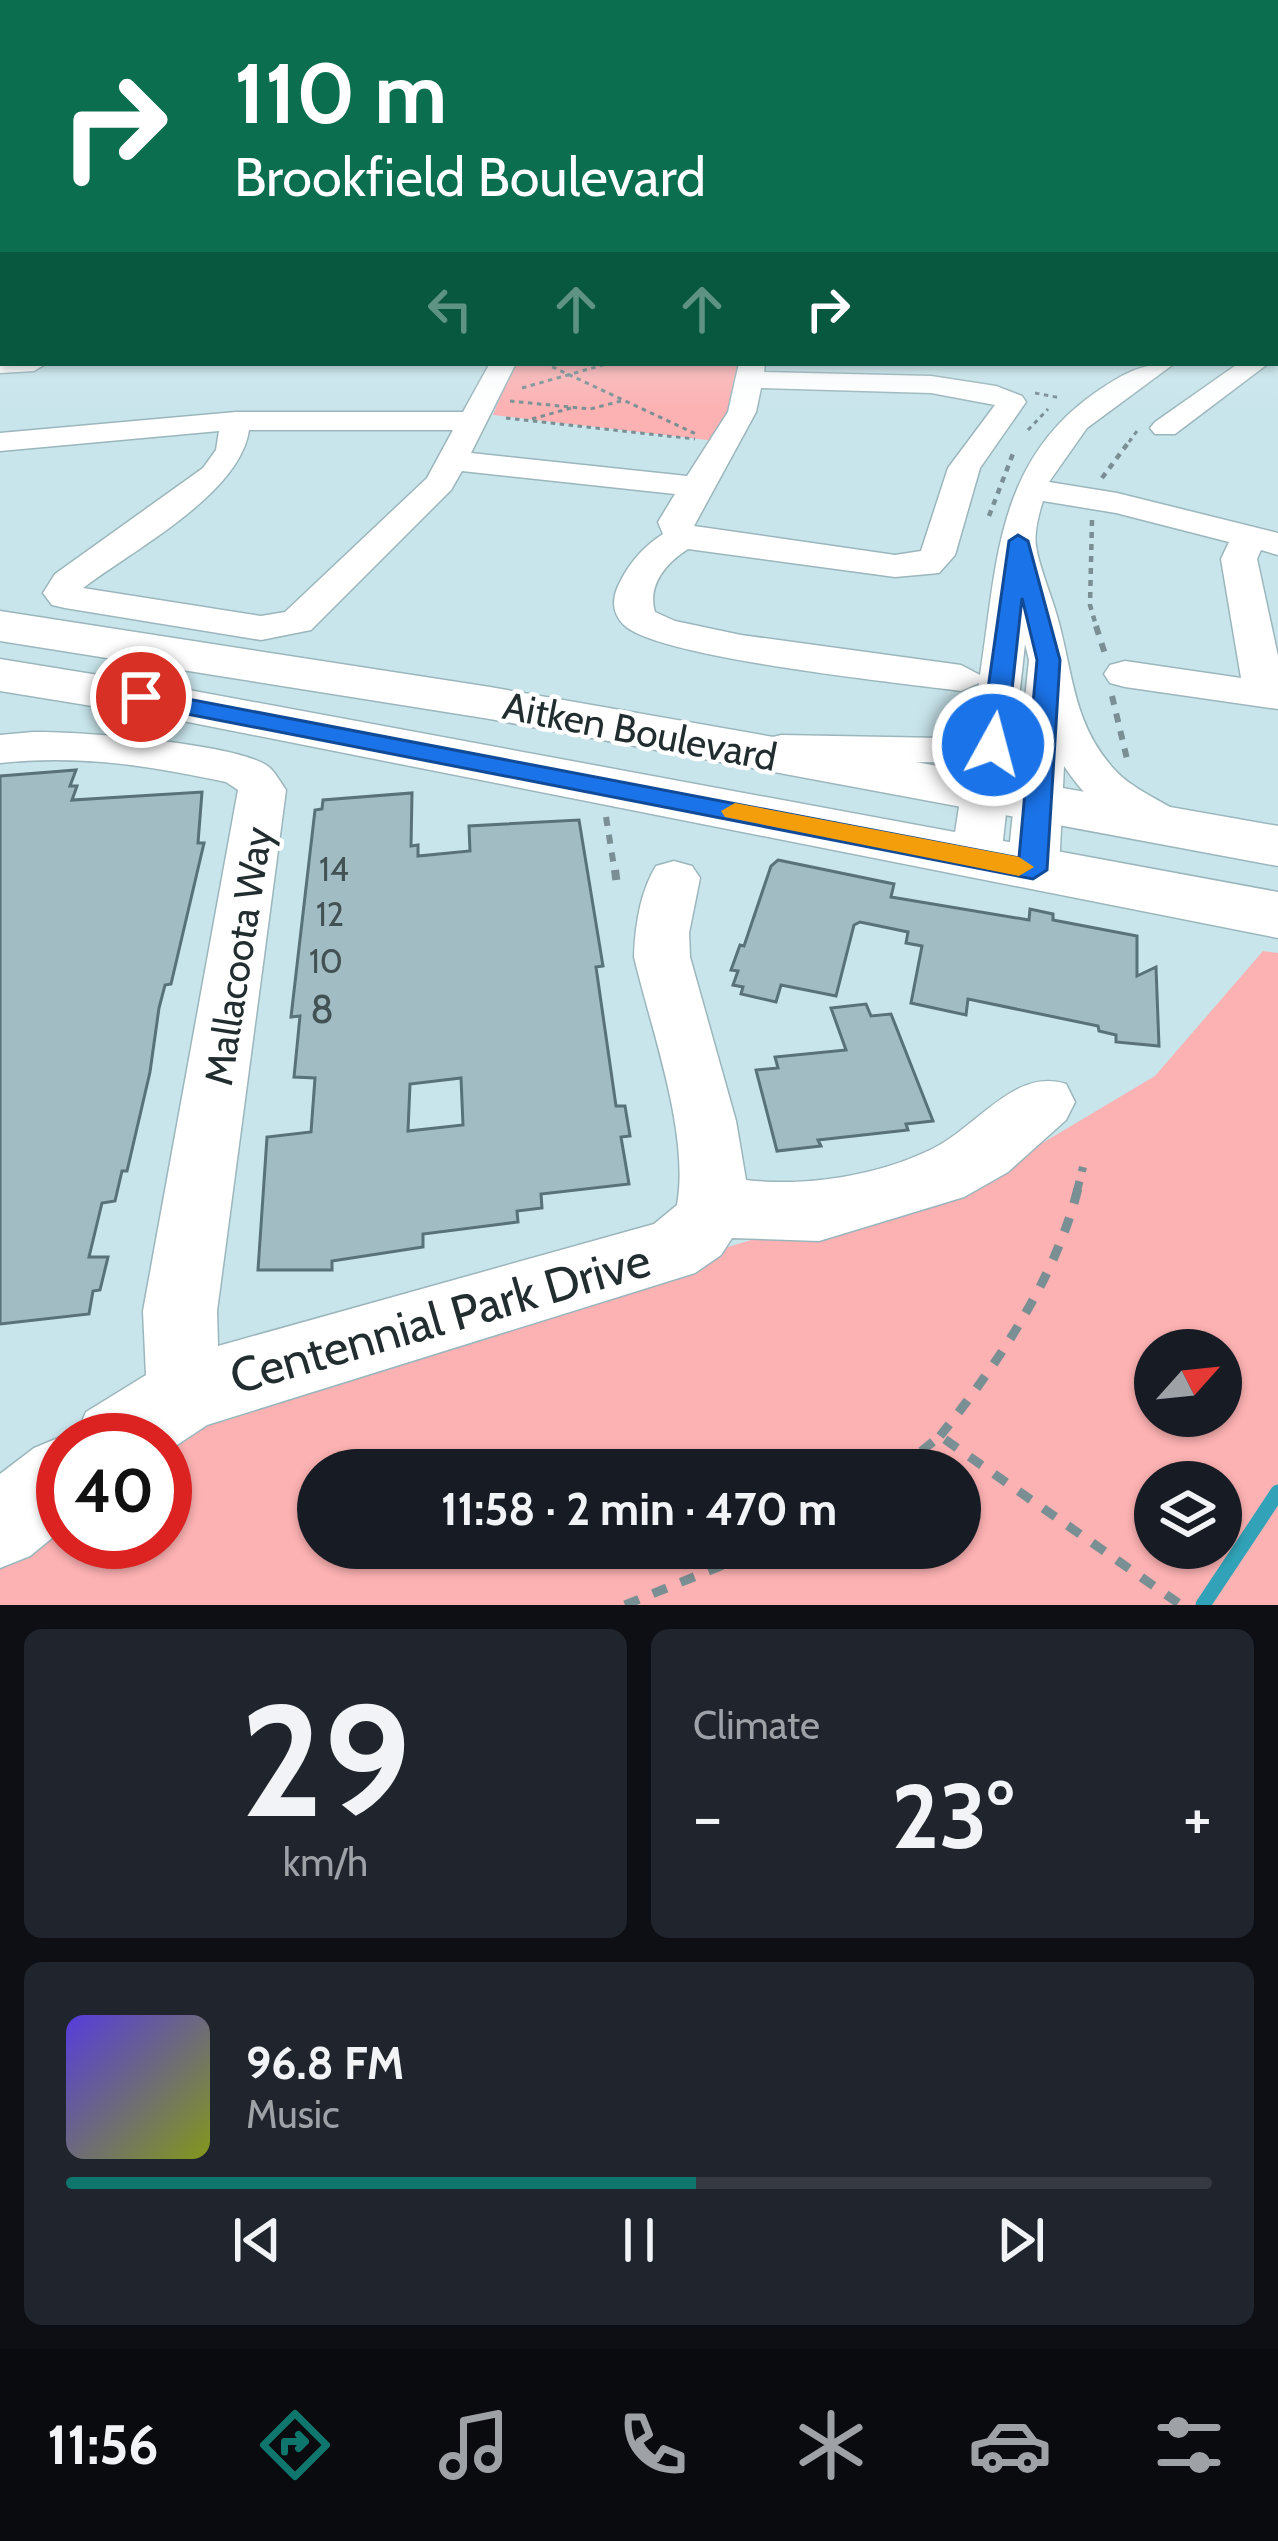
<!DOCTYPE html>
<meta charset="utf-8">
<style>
body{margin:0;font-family:Cabin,sans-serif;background:#20242c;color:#f1f3f6;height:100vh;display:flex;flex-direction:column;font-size:45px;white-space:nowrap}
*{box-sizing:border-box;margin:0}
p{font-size:39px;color:#9ea1a6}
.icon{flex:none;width:66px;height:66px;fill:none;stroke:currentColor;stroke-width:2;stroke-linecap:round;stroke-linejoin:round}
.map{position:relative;height:1605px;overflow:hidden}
.side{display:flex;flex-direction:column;gap:24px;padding:24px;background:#0d0f14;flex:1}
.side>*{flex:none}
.hud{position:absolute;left:0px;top:0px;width:1278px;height:366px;box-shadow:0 3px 9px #0004;background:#0b6e4f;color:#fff;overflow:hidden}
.needle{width:78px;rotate:63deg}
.buttons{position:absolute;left:1134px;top:1329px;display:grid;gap:24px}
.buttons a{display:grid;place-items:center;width:108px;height:108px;border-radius:50%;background:#171b24;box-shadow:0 3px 9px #0004;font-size:60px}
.speed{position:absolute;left:36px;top:1413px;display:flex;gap:24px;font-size:60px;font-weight:700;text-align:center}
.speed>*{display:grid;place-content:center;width:156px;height:156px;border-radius:50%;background:#171b24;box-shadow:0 3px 9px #0004;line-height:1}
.speed .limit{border:18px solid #d22;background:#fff;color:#111}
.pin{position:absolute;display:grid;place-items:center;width:102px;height:102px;color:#fff;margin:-51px;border:6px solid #fff;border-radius:50%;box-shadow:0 3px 12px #0007}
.me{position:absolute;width:132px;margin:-66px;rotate:7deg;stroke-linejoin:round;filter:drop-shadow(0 0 9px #0008)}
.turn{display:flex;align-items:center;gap:42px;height:252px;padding:0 36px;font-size:54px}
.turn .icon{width:156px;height:156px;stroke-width:2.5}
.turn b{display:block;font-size:84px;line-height:102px}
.lanes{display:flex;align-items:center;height:114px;padding:0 36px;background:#0003;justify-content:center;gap:60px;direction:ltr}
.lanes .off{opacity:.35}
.big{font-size:90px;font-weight:800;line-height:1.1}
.side .tile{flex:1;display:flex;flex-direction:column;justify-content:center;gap:18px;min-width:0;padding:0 42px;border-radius:18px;background:#20242c}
.side .dial{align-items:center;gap:0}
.dial b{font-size:156px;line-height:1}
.song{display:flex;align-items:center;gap:36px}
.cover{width:144px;height:144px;border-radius:18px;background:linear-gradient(135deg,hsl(250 70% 55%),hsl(70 70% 35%))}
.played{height:12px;border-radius:6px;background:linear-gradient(90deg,#0f766e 55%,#363941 55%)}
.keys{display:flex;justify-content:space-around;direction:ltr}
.heat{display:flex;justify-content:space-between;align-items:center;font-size:66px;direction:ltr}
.side .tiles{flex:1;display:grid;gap:24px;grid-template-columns:1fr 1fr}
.tile:last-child{grid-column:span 2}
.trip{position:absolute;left:297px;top:1449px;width:684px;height:120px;border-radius:60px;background:#171b24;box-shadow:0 3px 9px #0004;font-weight:800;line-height:120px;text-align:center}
.tabs{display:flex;height:192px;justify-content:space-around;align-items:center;background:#090b0e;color:#9ea1a6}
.tabs .icon{width:84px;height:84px}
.tabs .selected{color:#0f766e}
.tabs b{font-size:54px;color:#f1f3f6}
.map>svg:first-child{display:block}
</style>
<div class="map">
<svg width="1278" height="1605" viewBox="0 0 1278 1605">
<rect width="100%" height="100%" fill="#c8e5eb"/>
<g fill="#fcb1b2" fill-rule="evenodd">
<path d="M514 363H743L739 400 716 441 493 415Z"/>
<path d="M1263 951 1278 953V1605H0V1554L63 1505V1542H165V1440L241 1392 1007 1164 1155 1076ZM1155 1350H1221V1416H1155ZM318 1470H960V1548H318ZM1155 1482H1221V1548H1155Z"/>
</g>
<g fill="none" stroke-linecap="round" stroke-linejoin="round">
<path stroke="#31a2b7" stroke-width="15" d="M1203 1605 1278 1492"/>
</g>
<g fill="#a1bdc3" stroke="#587277" stroke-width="3" fill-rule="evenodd">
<path d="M76 770 70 786H77L72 800 202 792 198 843H204L171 984 165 985 159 1008 150 1072 127 1171H122L115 1201 102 1203 89 1257H108L100 1290 93 1291 89 1314 0 1324V776Z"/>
<path d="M412 793 411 846 418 845V856L470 851 469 826 579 820 603 966 596 967 616 1106H625L630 1136 621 1137 629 1184 541 1194 542 1208 517 1211 518 1222 423 1234V1247L332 1261V1270H258L267 1137 311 1132 315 1078 294 1077 300 1016 291 1017 315 810 322 809 323 800ZM461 1078 463 1125 408 1131 410 1084Z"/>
<path d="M778 860 894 884 891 897 1029 920 1030 909 1053 914V920L1137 936V976L1156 967 1159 1046 1116 1042V1035L1099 1031 1098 1026 968 999 966 1015 911 1003 922 946 906 943 908 932 860 922 854 925 836 996 781 985 776 1002 741 994 743 987 733 985 738 971 731 970 740 945 744 946 771 866Z"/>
<path d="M866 1004 871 1016 891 1014 933 1121 906 1124 908 1130 818 1140 821 1146 777 1151 756 1070 778 1068 775 1057 846 1050 831 1008Z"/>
</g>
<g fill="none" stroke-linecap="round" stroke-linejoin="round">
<defs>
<g id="minor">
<rect x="0" y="211" width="3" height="12"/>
<rect x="1275" y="244" width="3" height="12"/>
<path d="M0 357 3 363H47L34 371 0 373Z"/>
<path d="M490 363H516L471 453 687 476 728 412 739 363H765L764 372 931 376 996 386 1022 396 1026 402 980 468 955 555 939 573 895 577 688 549C666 563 647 585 655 612L675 621 741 635 961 665 980 675C997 567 995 465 1092 395 1121 375 1140 363 1175 363L1087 428 1049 482 1117 493 1278 533V555L1261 550 1257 559 1278 656V709L1125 687 1110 683 1104 674 1110 665 1125 661 1241 678 1221 559 1229 542 1116 513 1043 501C1039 513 1034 533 1036 546 1039 567 1051 594 1057 616 1073 671 1072 722 1113 768 1135 794 1181 807 1194 826L1186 837C1136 850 1090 805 1064 766L1059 870 1051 882 1033 887 1015 882 1007 870 1029 660 1025 644 1001 858 994 870 976 875 958 870 951 858 966 762 781 763 765 759 758 749 765 739 781 735 942 738 970 735 979 683 961 691C902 683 657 658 624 625 611 612 612 597 620 582 630 562 644 546 663 534L658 522 675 494 462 471 451 490 311 630 261 640 65 608 52 605 43 593 55 574 203 468 216 450 219 431 0 451V433L236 412H463ZM761 388 931 393 995 405 948 468 921 551 895 555 694 526 756 412ZM249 430H453L427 478 285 612 261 616 83 588C133 550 240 494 249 430Z"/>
<path d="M1239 363H1269L1175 434H1155L1150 428 1155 422Z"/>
<path d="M33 732C74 731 239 743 269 767 275 772 281 783 286 790L217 1311 218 1346 654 1224 677 1205C690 1134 651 1029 634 957 635 927 640 892 656 866L674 861 692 866 700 878 689 933 690 957 736 1121 746 1180C805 1187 876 1176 930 1150 976 1129 1014 1067 1066 1084L1075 1102 1066 1120 1008 1172 964 1197 819 1241 732 1238 721 1255 695 1273 207 1425 165 1453V1440H74L86 1412 146 1375 143 1311 238 790 226 782C150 766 78 754 0 763V735Z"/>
<path d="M63 1436 72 1440H63V1529L30 1556 0 1568V1474L34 1448Z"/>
</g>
<g id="major">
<path d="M0 611 490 687 1278 826V866L490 719 0 641Z"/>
<path d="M0 659 178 688 1278 892V938L178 720 0 691Z"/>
</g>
</defs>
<use href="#minor" stroke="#9bb6bc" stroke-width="3"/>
<use href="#major" stroke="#9bb6bc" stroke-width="3"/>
<g stroke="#7a8f93" stroke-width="3" stroke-dasharray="4.5 4.5" stroke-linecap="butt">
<path d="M544 363 696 434"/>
<path d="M522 388 610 363"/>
<path d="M1035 393 1061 398"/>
<path d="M510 401 590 409 621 401"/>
<path d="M506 418 695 439"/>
<path d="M532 419 571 408"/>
<path d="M1028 430 1048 409"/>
<path d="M1129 442 1137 431"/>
</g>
<g stroke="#7a8f93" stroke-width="4.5" stroke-dasharray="6 6" stroke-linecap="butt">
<path d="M1102 478 1131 439"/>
<path d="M989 516 1014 451"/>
<path d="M1092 520 1090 605 1097 629"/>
</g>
<g stroke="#7a8f93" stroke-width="6" stroke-dasharray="9 9" stroke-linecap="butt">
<path d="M1096 626 1105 654"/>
<path d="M1112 696 1127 759"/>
<path d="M606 817 615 873"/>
</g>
<g stroke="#7a8f93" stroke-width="8" stroke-dasharray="10 10" stroke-linecap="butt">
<path d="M615 870 617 885"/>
<path d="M1077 1191 1083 1167"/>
</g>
<g stroke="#7a8f93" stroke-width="9" stroke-dasharray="15 15" stroke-linecap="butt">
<path d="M940 1436C997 1365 1056 1278 1078 1188"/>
<path d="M898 1470 940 1436 1181 1605"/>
<path d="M625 1605 765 1548"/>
</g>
<use href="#minor" fill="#fff" fill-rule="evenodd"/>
<use href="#major" fill="#fff" fill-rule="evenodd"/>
</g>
<linearGradient id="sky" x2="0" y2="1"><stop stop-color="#5fadd4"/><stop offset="0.46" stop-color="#e6f3f6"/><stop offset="1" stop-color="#e6f3f6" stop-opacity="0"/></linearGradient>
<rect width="1278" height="412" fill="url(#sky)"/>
<path fill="#1a73e8" stroke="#114b97" stroke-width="3" d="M1018 535 1028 541 1060 660 1047 870 1033 879 141 705 129 697 141 690 1019 858 1037 660 1022 598 1006 745 993 753 980 745 1009 541Z"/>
<path fill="#f59e0b" d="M735 803 1019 857 1034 867 1019 876 725 817 721 811Z"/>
<g text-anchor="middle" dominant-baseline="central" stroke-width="9" stroke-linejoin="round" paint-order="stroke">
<g font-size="33" fill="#425154">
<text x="334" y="869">14</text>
<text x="330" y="914">12</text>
<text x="326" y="961">10</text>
</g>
<g font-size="39" fill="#222d2f" stroke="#fff">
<text transform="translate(640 731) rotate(11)">Aitken Boulevard</text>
<text transform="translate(238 956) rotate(-81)">Mallacoota Way</text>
</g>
<g font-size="39" fill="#425154">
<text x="322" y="1009">8</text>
</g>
<g font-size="48" fill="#222d2f" stroke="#fff">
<text transform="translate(440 1318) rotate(-16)">Centennial Park Drive</text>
</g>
</g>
</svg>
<div class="buttons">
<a><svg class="needle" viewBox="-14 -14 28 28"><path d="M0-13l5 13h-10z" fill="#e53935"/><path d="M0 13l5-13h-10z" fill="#9ea1a6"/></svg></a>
<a><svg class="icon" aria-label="layers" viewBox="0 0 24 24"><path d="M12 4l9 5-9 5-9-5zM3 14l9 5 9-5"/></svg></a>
</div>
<div class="speed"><div class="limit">40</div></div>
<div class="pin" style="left:141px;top:697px;background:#d93025"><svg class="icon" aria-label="arrive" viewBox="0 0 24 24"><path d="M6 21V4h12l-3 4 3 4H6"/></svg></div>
<svg class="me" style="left:993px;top:745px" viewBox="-20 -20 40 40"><circle r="17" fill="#1a73e8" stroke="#fff" stroke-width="3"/><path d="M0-11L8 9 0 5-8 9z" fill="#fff"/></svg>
<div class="trip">11:58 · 2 min · 470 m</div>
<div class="hud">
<div class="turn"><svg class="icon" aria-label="right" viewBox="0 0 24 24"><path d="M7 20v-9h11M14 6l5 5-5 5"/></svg><div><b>110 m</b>Brookfield Boulevard</div></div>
<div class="lanes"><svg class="icon off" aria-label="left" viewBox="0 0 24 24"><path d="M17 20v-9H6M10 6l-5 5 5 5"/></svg><svg class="icon off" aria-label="ahead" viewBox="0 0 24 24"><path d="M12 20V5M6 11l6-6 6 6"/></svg><svg class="icon off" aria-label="ahead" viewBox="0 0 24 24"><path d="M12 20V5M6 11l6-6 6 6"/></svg><svg class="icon" aria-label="right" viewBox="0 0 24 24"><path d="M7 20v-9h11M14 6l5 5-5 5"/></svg></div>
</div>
</div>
<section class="side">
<div class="tiles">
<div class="tile dial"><b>29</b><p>km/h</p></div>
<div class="tile"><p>Climate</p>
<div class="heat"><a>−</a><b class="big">23°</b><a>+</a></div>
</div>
<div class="tile">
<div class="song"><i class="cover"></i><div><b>96.8 FM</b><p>Music</p></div></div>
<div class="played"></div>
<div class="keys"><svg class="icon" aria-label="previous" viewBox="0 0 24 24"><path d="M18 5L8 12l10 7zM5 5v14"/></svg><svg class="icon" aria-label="pause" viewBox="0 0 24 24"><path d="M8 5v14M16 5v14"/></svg><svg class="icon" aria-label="next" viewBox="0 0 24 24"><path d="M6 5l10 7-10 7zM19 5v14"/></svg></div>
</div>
</div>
</section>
<nav class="tabs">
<b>11:56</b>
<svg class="icon selected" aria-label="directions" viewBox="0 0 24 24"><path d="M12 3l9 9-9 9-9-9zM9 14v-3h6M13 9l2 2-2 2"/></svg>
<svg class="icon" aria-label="music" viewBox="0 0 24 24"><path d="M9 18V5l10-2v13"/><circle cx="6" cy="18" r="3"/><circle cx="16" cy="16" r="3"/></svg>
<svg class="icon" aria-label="phone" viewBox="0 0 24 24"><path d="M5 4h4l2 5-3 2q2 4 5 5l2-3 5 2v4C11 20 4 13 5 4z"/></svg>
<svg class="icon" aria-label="climate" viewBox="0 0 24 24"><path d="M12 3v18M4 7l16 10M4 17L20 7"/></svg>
<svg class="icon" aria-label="car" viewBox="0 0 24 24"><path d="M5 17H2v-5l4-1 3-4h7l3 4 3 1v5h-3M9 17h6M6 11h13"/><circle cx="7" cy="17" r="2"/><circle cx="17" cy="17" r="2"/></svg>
<svg class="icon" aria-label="filters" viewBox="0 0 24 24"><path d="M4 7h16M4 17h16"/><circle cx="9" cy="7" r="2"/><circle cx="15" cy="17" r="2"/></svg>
</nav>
